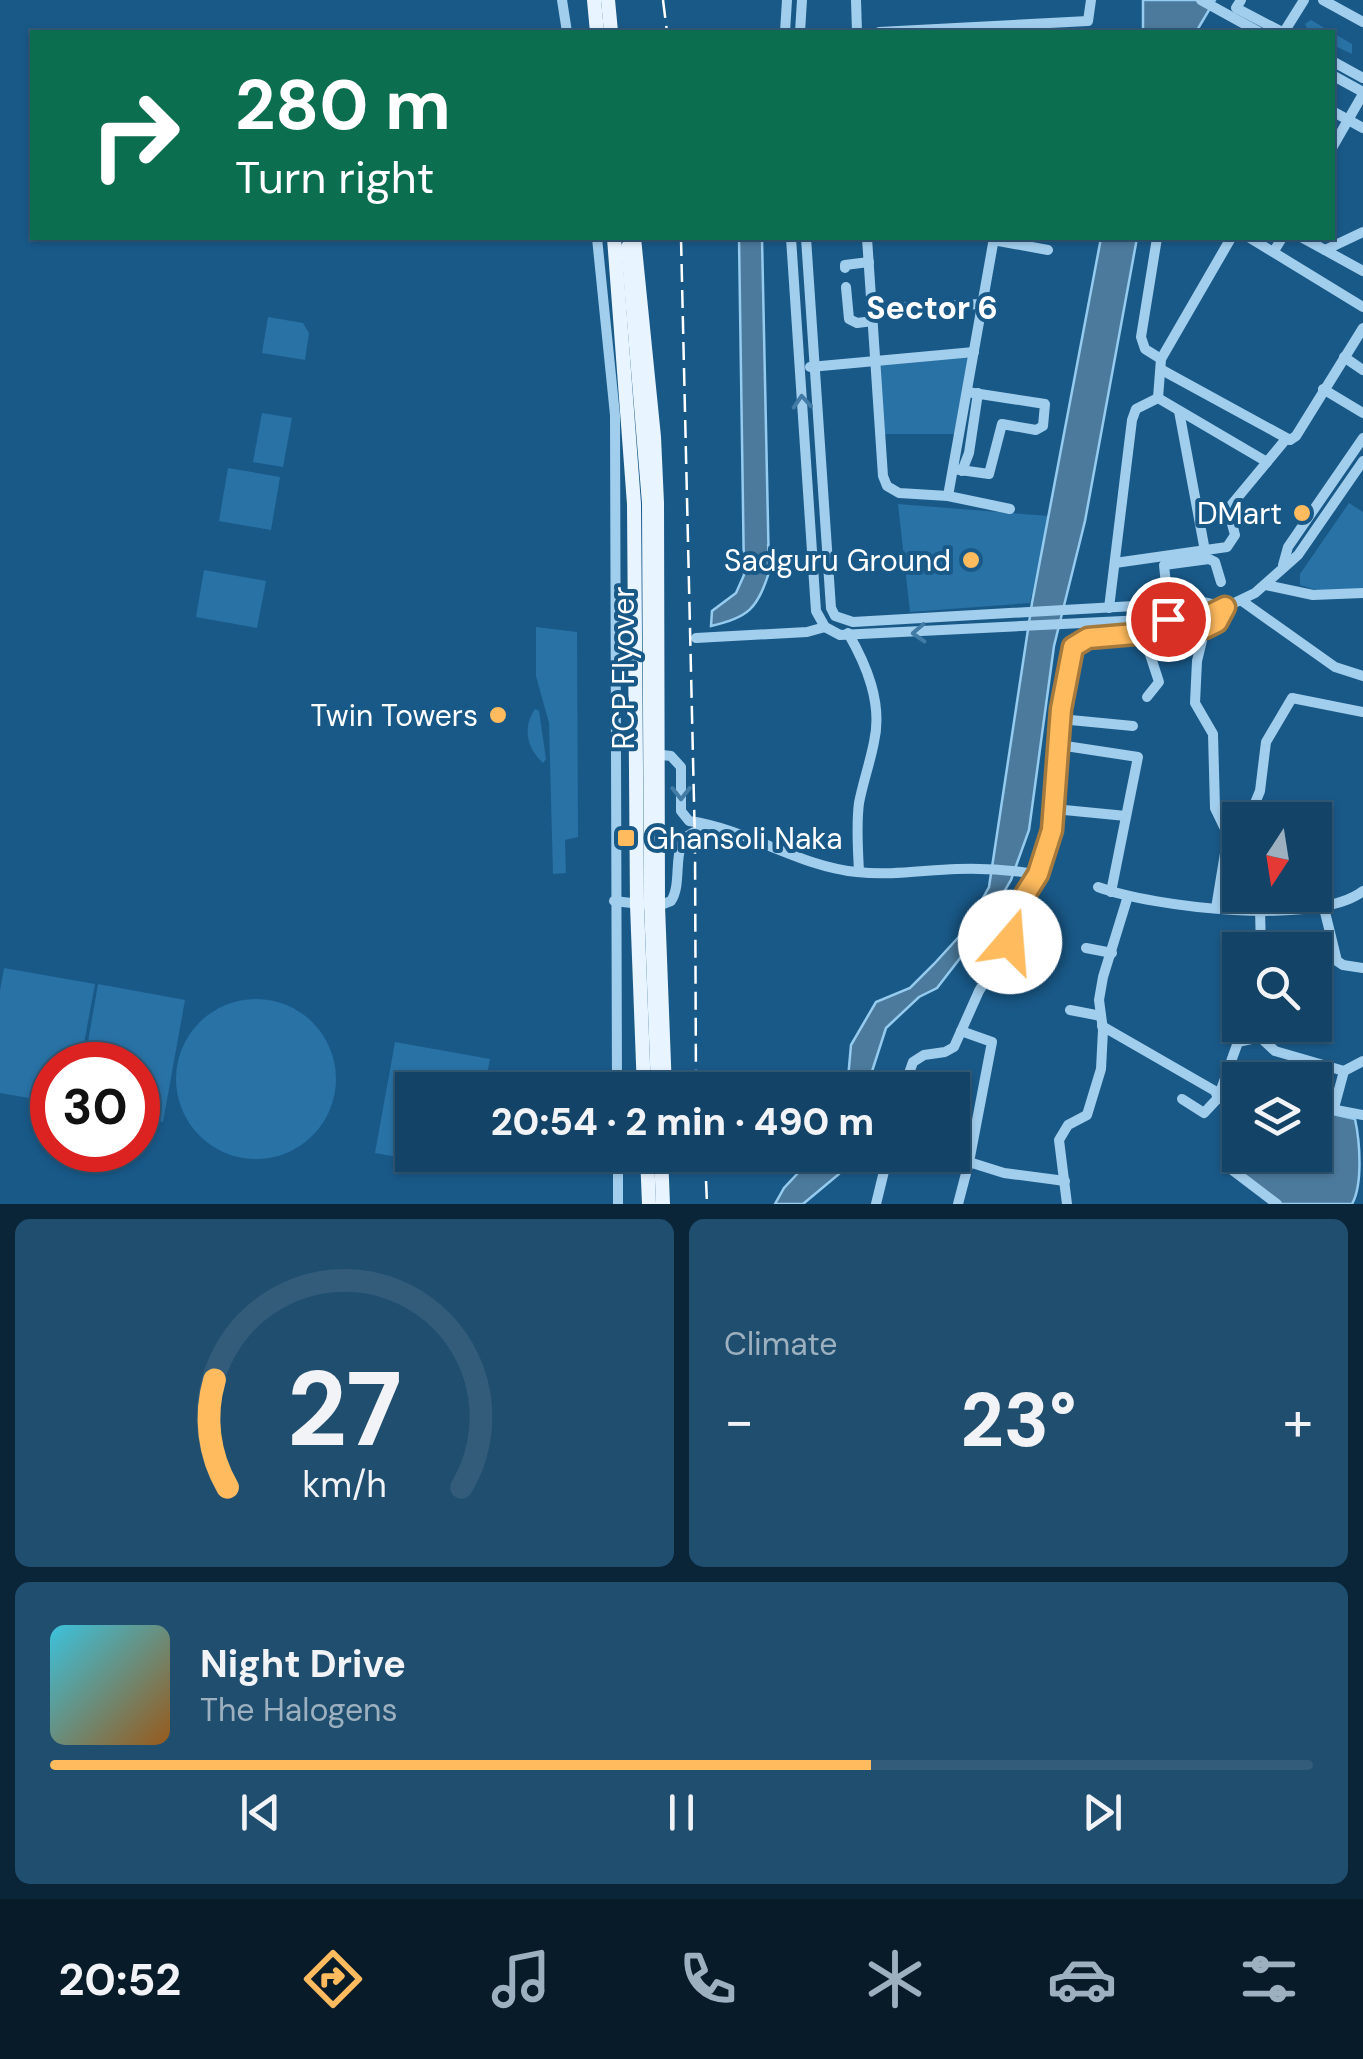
<!DOCTYPE html>
<meta charset="utf-8">
<style>
body{margin:0;font-family:"DM Sans",sans-serif;background:#204e6f;color:#f1f3f6;height:100vh;display:flex;flex-direction:column;font-size:38px;white-space:nowrap}
*{box-sizing:border-box;margin:0}
p{font-size:32px;color:#9db0bf}
.icon{flex:none;width:55px;height:55px;fill:none;stroke:currentColor;stroke-width:2;stroke-linecap:round;stroke-linejoin:round}
.map{position:relative;height:1204px;overflow:hidden}
.panel{display:flex;flex-direction:column;gap:15px;padding:15px;background:#0a2538;flex:1}
.panel>*{flex:none}
.banner{position:absolute;left:30px;top:30px;width:1305px;height:210px;border-radius:0px;box-shadow:0 2px 8px #0004,0 0 0 2px #325c7a;background:#0b6e4f;color:#fff;overflow:hidden}
.needle{width:65px;rotate:192deg}
.tools{position:absolute;left:1222px;top:802px;display:grid;gap:20px}
.tools a{display:grid;place-items:center;width:110px;height:110px;border-radius:0px;background:#134366;box-shadow:0 2px 8px #0004,0 0 0 2px #325c7a;font-size:50px}
.speed{position:absolute;left:30px;top:1042px;display:flex;gap:20px;font-size:50px;font-weight:700;text-align:center}
.speed>*{display:grid;place-content:center;width:130px;height:130px;border-radius:50%;background:#134366;box-shadow:0 2px 8px #0004,0 0 0 2px #325c7a;line-height:1}
.speed .limit{border:15px solid #d22;background:#fff;color:#111}
.pin{position:absolute;display:grid;place-items:center;width:85px;height:85px;color:#fff;margin:-42px;border:5px solid #fff;border-radius:50%;box-shadow:0 2px 10px #0007}
.me{position:absolute;width:110px;margin:-55px;rotate:18deg;stroke-linejoin:round;filter:drop-shadow(0 0 8px #0008)}
.turn{display:flex;align-items:center;gap:35px;height:210px;padding:0 40px;font-size:45px}
.turn .icon{width:130px;height:130px;stroke-width:2.5}
.turn b{display:block;font-size:70px;line-height:85px}
.big{font-size:75px;font-weight:800;line-height:1.1}
.panel .tile{flex:1;display:flex;flex-direction:column;justify-content:center;gap:15px;min-width:0;padding:0 35px;border-radius:15px;background:#204e6f}
.panel .dial{align-items:center;gap:0}
.dial svg{height:260px;overflow:visible;fill:none;stroke:#325c7a;stroke-width:7;stroke-linecap:round;text-anchor:middle}
.dial text{fill:#f1f3f6;stroke:none}
.song{display:flex;align-items:center;gap:30px}
.cover{width:120px;height:120px;border-radius:15px;background:linear-gradient(135deg,hsl(190 70% 55%),hsl(30 70% 35%))}
.played{height:10px;border-radius:5px;background:linear-gradient(90deg,#ffbb5e 65%,#325c7a 65%)}
.keys{display:flex;justify-content:space-around;direction:ltr}
.heat{display:flex;justify-content:space-between;align-items:center;font-size:55px;direction:ltr}
.panel .tiles{flex:1;display:grid;gap:15px;grid-template-columns:1fr 1fr}
.tile:last-child{grid-column:span 2}
.trip{position:absolute;left:395px;top:1072px;width:575px;height:100px;border-radius:0px;background:#134366;box-shadow:0 2px 8px #0004,0 0 0 2px #325c7a;font-weight:800;line-height:100px;text-align:center}
.tabs{display:flex;height:160px;justify-content:space-around;align-items:center;background:#081b29;color:#9db0bf}
.tabs .icon{width:70px;height:70px}
.tabs .current{color:#ffbb5e}
.tabs b{font-size:45px;color:#f1f3f6}
.map>svg:first-child{display:block}
</style>
<div class="map">
<svg width="1363" height="1204" viewBox="0 0 1363 1204">
<rect width="100%" height="100%" fill="#195988"/>
<g fill="#2972a5">
<path d="M1311 20 1352 44V54L1333 45 1332 32 1308 31 1305 24Z"/>
<path d="M268 317 303 323 309 333 305 360 262 353Z"/>
<path d="M973 355 960 434H885L879 364Z"/>
<path d="M262 413 292 418 283 467 253 462Z"/>
<path d="M228 468 280 477 271 530 219 521Z"/>
<path d="M1349 503 1363 512V588L1323 592 1300 585V574Z"/>
<path d="M898 504 1049 516 1030 603 910 612Z"/>
<path d="M204 570 266 581 257 628 196 617Z"/>
<path d="M536 627 577 632 578 837 565 840 566 873 553 874 549 723 536 676Z"/>
<path d="M535 709 539 711 546 759 543 763C527 748 522 728 535 709Z"/>
<path d="M4 968 95 984 80 1065H52V1102L0 1093V991Z"/>
<path d="M98 984 185 1000 163 1122 138 1118V1065H84Z"/>
<circle cx="256" cy="1079" r="80"/>
<path d="M395 1042 490 1059 484 1090H412V1155H473L470 1170 375 1153Z"/>
</g>
<g fill="#4c7a9c" stroke="#95cbef" stroke-width="2.5">
<path d="M1143 0H1215L1196 32H1143Z"/>
<path d="M739 238H762L769 572C758 609 747 618 711 626L712 611 736 593 744 575Z"/>
<path d="M1101 238H1137L1085 521 1054 646 1029 830 1011 880 981 931 937 988 919 997 886 1028 866 1090H847L851 1045 876 1002 910 988 934 964 965 930 989 887 1032 603Z"/>
<path d="M1315 1110 1355 1119C1360 1142 1363 1184 1352 1204H1280L1231 1166 1230 1157 1240 1148V1155H1315Z"/>
<path d="M815 1155H848L839 1174 803 1204H775L784 1188Z"/>
</g>
<g fill="none" stroke-linecap="round" stroke-linejoin="round">
<path stroke="#95cbef" stroke-width="2.5" d="M768 545 773 568"/>
<g stroke="#a2ceed" stroke-width="10">
<path d="M562 0 567 32"/>
<path d="M856 0 857 32"/>
<path d="M1201 0 1259 32"/>
<path d="M1241 0 1236 8 1282 32"/>
<path d="M1323 0 1363 22"/>
<path d="M785 32 787 0"/>
<path d="M800 32 802 0"/>
<path d="M879 32 1088 21 1091 0"/>
<path d="M1284 32 1304 0"/>
<path d="M1332 61 1363 78"/>
<path d="M1332 75 1363 92"/>
<path d="M1332 111 1363 128"/>
<path d="M1332 148 1363 94"/>
<path d="M597 238 615 415 617 1090"/>
<path d="M791 238 816 611 825 627 840 635 1205 617 1255 593 1298 555 1363 461"/>
<path d="M806 238 831 608 835 616 853 622 1204 602 1225 607"/>
<path d="M867 238 883 476 887 486 899 493 948 496 1010 509"/>
<path d="M1157 238 1141 337 1145 349 1161 359"/>
<path d="M1250 238 1363 307"/>
<path d="M1303 238 1363 271"/>
<path d="M993 240 1048 250"/>
<path d="M1325 250 1363 232"/>
<path d="M1274 251 1282 238"/>
<path d="M845 268V265L869 262"/>
<path d="M846 287 849 319 857 323 873 321"/>
<path d="M903 307 982 304"/>
<path d="M1344 357 1363 370"/>
<path d="M810 367 974 352"/>
<path d="M1162 370 1290 440 1296 436 1363 328"/>
<path d="M1323 389 1363 413"/>
<path d="M1158 398 1161 359 1231 238"/>
<path d="M1158 398 1267 462 1286 439"/>
<path d="M1179 411 1205 551"/>
<path d="M953 469 989 474 1002 424 1036 430 1043 426 1045 404 967 392"/>
<path d="M962 471 969 453 978 393"/>
<path d="M948 496 994 238"/>
<path d="M1115 563 1227 547 1235 535 1228 509 1267 462"/>
<path d="M1283 565 1288 547 1363 438"/>
<path d="M1266 585 1313 595 1363 593"/>
<path d="M1242 601 1335 667 1363 676"/>
<path d="M1168 604 1164 565 1209 559 1215 562 1221 582"/>
<path d="M1109 608 1132 420 1136 409 1158 398"/>
<path d="M1205 628 1197 661 1195 703 1213 734 1215 808 1228 835"/>
<path d="M848 633C866 664 883 703 874 742 870 763 863 782 859 803 856 826 858 849 859 872"/>
<path d="M1143 633 1159 682 1147 697"/>
<path d="M696 638 807 632 825 627"/>
<path d="M1060 719 1133 726"/>
<path d="M1059 745 1138 757 1111 892"/>
<path d="M653 754 671 756 681 767V811L689 821C747 829 798 866 857 872 891 876 924 870 957 869 985 868 1014 870 1041 875"/>
<path d="M1054 809 1126 816"/>
<path d="M1248 820 1260 791 1266 742 1292 698 1363 712"/>
<path d="M1098 887C1152 907 1317 927 1363 891"/>
<path d="M614 901 658 906 671 901C685 880 667 838 698 831 709 829 719 833 730 832"/>
<path d="M1216 908 1228 835 1240 828"/>
<path d="M1324 908 1337 961 1343 965 1363 968"/>
<path d="M1260 909 1261 950"/>
<path d="M1086 948 1112 953"/>
<path d="M1070 1010 1101 1016"/>
<path d="M1260 1025V1037L1275 1051 1344 1071 1363 1061"/>
<path d="M1102 1026 1215 1091 1218 1098 1238 1042 1260 1037"/>
<path d="M961 1031 992 1042 969 1162 1004 1173 1065 1181"/>
<path d="M903 1090 913 1062 924 1055 945 1052 954 1047 979 991 1010 941 1026 893 1038 874 1052 830 1061 709 1073 647 1087 638 1205 628 1217 622 1224 608"/>
<path d="M1182 1099 1204 1113 1218 1098 1240 1105"/>
<path d="M1315 1106 1363 1115"/>
<path d="M1334 1108 1344 1071"/>
<path d="M1240 1143 1225 1161 1227 1166 1277 1204"/>
<path d="M618 1155V1204"/>
<path d="M876 1204 888 1155"/>
<path d="M958 1204 969 1162"/>
<path d="M1067 1204 1059 1140 1068 1125 1087 1115 1101 1069 1103 1030 1099 1000 1103 977 1128 896"/>
</g>
<g stroke="#e8f4ff" stroke-width="14">
<path d="M594 0 597 32"/>
<path d="M608 0 611 32"/>
<path d="M614 238 634 504 637 905 644 1090"/>
<path d="M634 238 654 437 657 503 658 906 665 1090"/>
<path d="M647 1155 649 1204"/>
<path d="M661 1155 663 1204"/>
</g>
<g stroke="#fff" stroke-width="2.5" stroke-dasharray="18 8" stroke-linecap="butt">
<path d="M663 0 667 32"/>
<path d="M681 238 695 845 696 1090"/>
<path d="M705 1155 707 1204"/>
</g>
<path stroke="#e8f4ff" stroke-width="14" d="M628 247 649 503 651 902 658 1090"/>
</g>
<defs><path id="oneway-chevron" d="M-2-3.5L2.5 0L-2 3.5" fill="none" stroke-width="1.6" stroke-linecap="round" stroke-linejoin="round" transform="scale(2.5)"/></defs>
<g stroke="#427ca6">
<use href="#oneway-chevron" transform="translate(802 402) rotate(-94)"/>
<use href="#oneway-chevron" transform="translate(919 633) rotate(177)"/>
<use href="#oneway-chevron" transform="translate(681 793) rotate(90)"/>
</g>
<g fill="none" stroke-linecap="round" stroke-linejoin="round">
<defs>
<path id="route" d="M1010 942 1026 893 1038 874 1052 830 1061 709 1073 647 1088 638 1205 628 1217 622 1225 607 1205 617 1168 619"/>
</defs>
<use href="#route" stroke="#a67a3d" stroke-width="25"/>
<use href="#route" stroke="#ffbb5e" stroke-width="18"/>
</g>
<g fill="#ffbb5e" stroke="#195988" stroke-width="4">
<circle cx="1302" cy="513" r="10"/>
<circle cx="971" cy="560" r="10"/>
<circle cx="498" cy="715" r="10"/>
<rect x="616" y="828" width="20" height="20" rx="5"/>
</g>
<g text-anchor="middle" dominant-baseline="central" stroke-width="8" stroke-linejoin="round" paint-order="stroke">
<g font-size="30" fill="#fff" stroke="#195988" text-anchor="end">
<text x="1282" y="513">DMart</text>
<text x="951" y="560">Sadguru Ground</text>
<text x="478" y="715">Twin Towers</text>
<text x="646" y="838" text-anchor="start">Ghansoli Naka</text>
</g>
<g font-size="30" fill="#fff" stroke="#195988">
<text transform="translate(623 668) rotate(-90)">RCP Flyover</text>
</g>
<g font-size="32" font-weight="bold" fill="#fff" stroke="#195988">
<text x="932" y="308">Sector 6</text>
</g>
</g>
</svg>
<div class="tools">
<a><svg class="needle" viewBox="-14 -14 28 28"><path d="M0-13l5 13h-10z" fill="#e53935"/><path d="M0 13l5-13h-10z" fill="#9db0bf"/></svg></a>
<a><svg class="icon" aria-label="search" viewBox="0 0 24 24"><circle cx="10" cy="10" r="6"/><path d="M15 15l6 6"/></svg></a>
<a><svg class="icon" aria-label="layers" viewBox="0 0 24 24"><path d="M12 4l9 5-9 5-9-5zM3 14l9 5 9-5"/></svg></a>
</div>
<div class="speed"><div class="limit">30</div></div>
<div class="pin" style="left:1168px;top:619px;background:#d93025"><svg class="icon" aria-label="arrive" viewBox="0 0 24 24"><path d="M6 21V4h12l-3 4 3 4H6"/></svg></div>
<svg class="me" style="left:1010px;top:942px" viewBox="-20 -20 40 40"><circle r="19" fill="#fff"/><path d="M0-13L10 11 0 6-10 11z" fill="#ffbb5e"/></svg>
<div class="trip">20:54 · 2 min · 490 m</div>
<div class="banner">
<div class="turn"><svg class="icon" aria-label="right" viewBox="0 0 24 24"><path d="M7 20v-9h11M14 6l5 5-5 5"/></svg><div><b>280 m</b>Turn right</div></div>
</div>
</div>
<section class="panel">
<div class="tiles">
<div class="tile dial"><svg viewBox="0 0 100 80">
<path d="M14 69A42 42 0 1 1 86 69"/>
<path d="M14 69A42 42 0 0 1 10 36" stroke="#ffbb5e"/>
<text x="50" y="56" font-size="32" font-weight="700">27</text>
<text x="50" y="72" font-size="11">km/h</text>
</svg></div>
<div class="tile"><p>Climate</p>
<div class="heat"><a>−</a><b class="big">23°</b><a>+</a></div>
</div>
<div class="tile">
<div class="song"><i class="cover"></i><div><b>Night Drive</b><p>The Halogens</p></div></div>
<div class="played"></div>
<div class="keys"><svg class="icon" aria-label="previous" viewBox="0 0 24 24"><path d="M18 5L8 12l10 7zM5 5v14"/></svg><svg class="icon" aria-label="pause" viewBox="0 0 24 24"><path d="M8 5v14M16 5v14"/></svg><svg class="icon" aria-label="next" viewBox="0 0 24 24"><path d="M6 5l10 7-10 7zM19 5v14"/></svg></div>
</div>
</div>
</section>
<nav class="tabs">
<b>20:52</b>
<svg class="icon current" aria-label="directions" viewBox="0 0 24 24"><path d="M12 3l9 9-9 9-9-9zM9 14v-3h6M13 9l2 2-2 2"/></svg>
<svg class="icon" aria-label="music" viewBox="0 0 24 24"><path d="M9 18V5l10-2v13"/><circle cx="6" cy="18" r="3"/><circle cx="16" cy="16" r="3"/></svg>
<svg class="icon" aria-label="phone" viewBox="0 0 24 24"><path d="M5 4h4l2 5-3 2q2 4 5 5l2-3 5 2v4C11 20 4 13 5 4z"/></svg>
<svg class="icon" aria-label="climate" viewBox="0 0 24 24"><path d="M12 3v18M4 7l16 10M4 17L20 7"/></svg>
<svg class="icon" aria-label="car" viewBox="0 0 24 24"><path d="M5 17H2v-5l4-1 3-4h7l3 4 3 1v5h-3M9 17h6M6 11h13"/><circle cx="7" cy="17" r="2"/><circle cx="17" cy="17" r="2"/></svg>
<svg class="icon" aria-label="filters" viewBox="0 0 24 24"><path d="M4 7h16M4 17h16"/><circle cx="9" cy="7" r="2"/><circle cx="15" cy="17" r="2"/></svg>
</nav>
